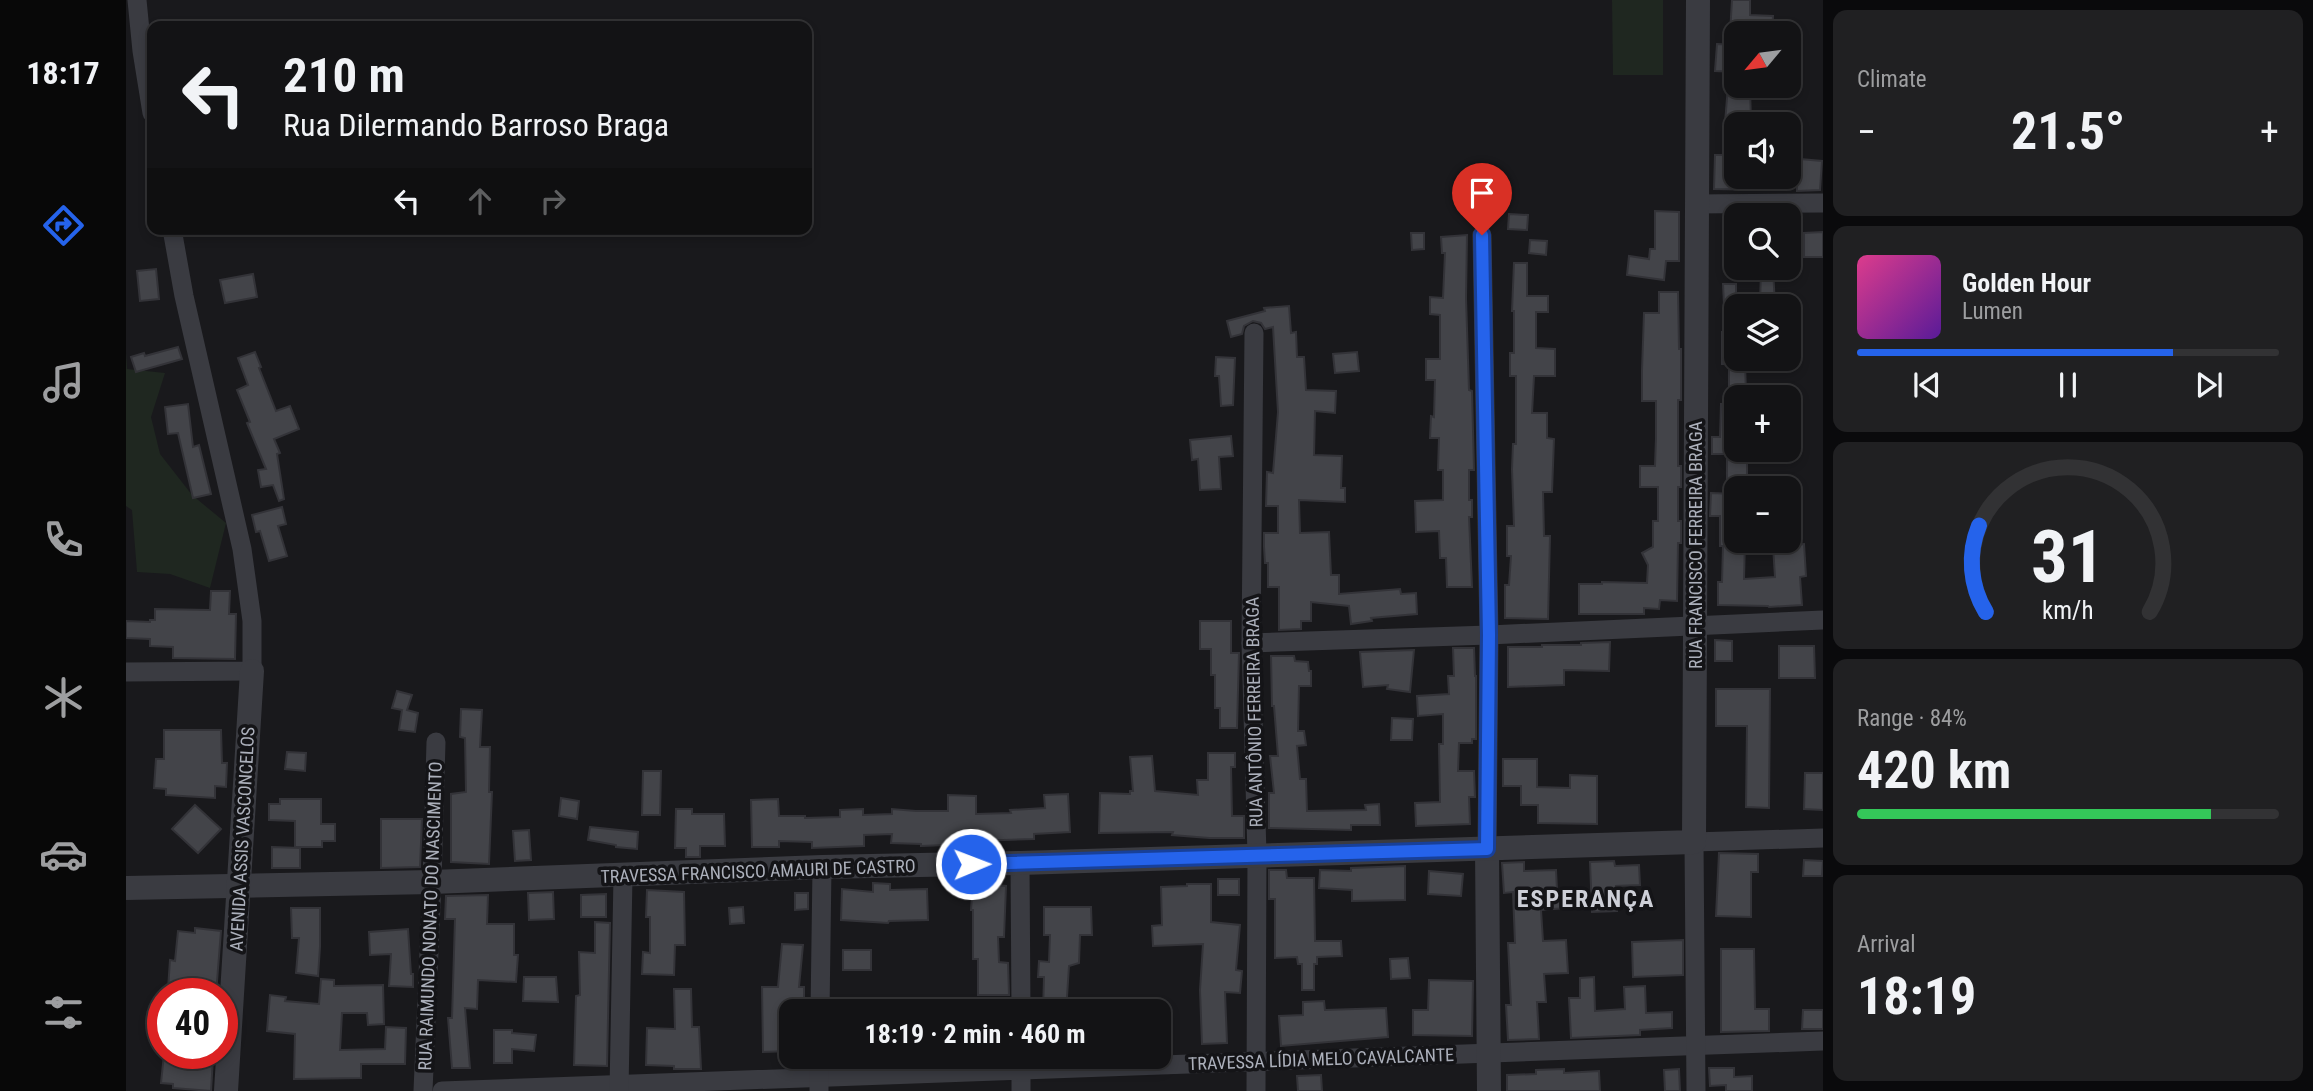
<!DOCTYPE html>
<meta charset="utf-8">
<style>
body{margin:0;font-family:"Roboto Condensed",sans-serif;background:#202022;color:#f1f3f6;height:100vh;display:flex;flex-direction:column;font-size:26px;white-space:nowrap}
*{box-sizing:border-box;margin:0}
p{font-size:23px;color:#9d9ea0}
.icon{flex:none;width:38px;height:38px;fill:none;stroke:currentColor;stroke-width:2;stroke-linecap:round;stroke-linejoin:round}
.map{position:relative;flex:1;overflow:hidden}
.panel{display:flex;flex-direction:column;gap:10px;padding:10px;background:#0a0a0c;width:490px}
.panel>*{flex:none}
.banner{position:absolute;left:21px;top:21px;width:665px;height:214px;border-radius:14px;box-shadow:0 4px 10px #0003,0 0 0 2px #323234;background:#131315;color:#f1f3f6;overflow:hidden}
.needle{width:46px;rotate:241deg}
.controls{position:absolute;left:1598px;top:21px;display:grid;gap:14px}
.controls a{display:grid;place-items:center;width:77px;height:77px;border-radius:14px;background:#131315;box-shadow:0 4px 10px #0003,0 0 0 2px #323234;font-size:35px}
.speed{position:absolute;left:21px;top:978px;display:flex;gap:14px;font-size:35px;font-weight:700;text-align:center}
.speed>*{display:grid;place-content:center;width:91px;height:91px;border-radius:50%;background:#131315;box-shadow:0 4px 10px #0003,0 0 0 2px #323234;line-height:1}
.speed .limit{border:10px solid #d22;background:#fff;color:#111}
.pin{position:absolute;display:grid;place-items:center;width:60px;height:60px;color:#fff;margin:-72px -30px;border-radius:50% 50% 50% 0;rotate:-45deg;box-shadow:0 0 7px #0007}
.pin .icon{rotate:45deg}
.me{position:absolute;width:77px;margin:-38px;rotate:89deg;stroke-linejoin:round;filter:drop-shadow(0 0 5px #0008)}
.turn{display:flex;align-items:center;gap:24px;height:147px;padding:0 21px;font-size:32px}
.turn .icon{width:91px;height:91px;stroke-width:2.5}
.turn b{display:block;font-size:49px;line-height:60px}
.lanes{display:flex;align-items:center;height:66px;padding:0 21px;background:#0003;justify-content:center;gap:35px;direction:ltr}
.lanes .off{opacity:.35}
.big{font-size:52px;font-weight:700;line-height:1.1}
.panel .card{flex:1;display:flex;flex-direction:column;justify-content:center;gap:10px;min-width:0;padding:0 24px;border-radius:14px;background:#202022}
.panel .dial{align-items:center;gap:0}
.dial svg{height:182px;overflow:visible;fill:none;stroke:#323234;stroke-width:7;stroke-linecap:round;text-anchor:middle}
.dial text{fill:#f1f3f6;stroke:none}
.song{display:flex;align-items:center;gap:21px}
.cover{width:84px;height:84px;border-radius:10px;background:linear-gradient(135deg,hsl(330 70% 55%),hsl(270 70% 35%))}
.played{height:7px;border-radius:4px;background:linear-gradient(90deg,#2563eb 75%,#323234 75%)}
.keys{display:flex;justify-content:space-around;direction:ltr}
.heat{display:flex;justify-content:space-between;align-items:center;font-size:38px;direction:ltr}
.charge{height:10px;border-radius:5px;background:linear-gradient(90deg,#34c759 84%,#323234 0)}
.trip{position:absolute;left:653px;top:999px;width:392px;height:70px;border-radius:14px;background:#131315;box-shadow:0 4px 10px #0003,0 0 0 2px #323234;font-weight:700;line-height:70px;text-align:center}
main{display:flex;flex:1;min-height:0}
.dock{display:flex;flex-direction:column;width:126px;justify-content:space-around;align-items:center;background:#080808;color:#9d9ea0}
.dock .icon{width:49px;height:49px}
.dock .selected{color:#2563eb}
.dock b{font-size:32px;color:#f1f3f6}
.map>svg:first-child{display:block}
</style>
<main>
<nav class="dock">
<b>18:17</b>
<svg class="icon selected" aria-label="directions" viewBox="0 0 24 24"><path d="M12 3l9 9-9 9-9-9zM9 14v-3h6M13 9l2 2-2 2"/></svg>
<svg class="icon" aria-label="music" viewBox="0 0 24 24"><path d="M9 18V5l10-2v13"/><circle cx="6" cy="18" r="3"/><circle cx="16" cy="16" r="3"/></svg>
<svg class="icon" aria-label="phone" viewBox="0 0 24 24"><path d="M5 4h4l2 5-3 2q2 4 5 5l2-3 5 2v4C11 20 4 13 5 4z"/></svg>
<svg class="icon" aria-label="climate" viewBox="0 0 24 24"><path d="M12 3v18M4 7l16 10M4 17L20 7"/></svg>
<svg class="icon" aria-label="car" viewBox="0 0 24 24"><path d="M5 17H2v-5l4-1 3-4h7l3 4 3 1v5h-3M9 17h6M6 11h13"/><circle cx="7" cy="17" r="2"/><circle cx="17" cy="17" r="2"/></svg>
<svg class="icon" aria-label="filters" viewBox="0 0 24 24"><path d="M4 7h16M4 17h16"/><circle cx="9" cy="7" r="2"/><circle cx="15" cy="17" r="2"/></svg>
</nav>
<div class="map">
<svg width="1697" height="1091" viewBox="0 0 1697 1091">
<rect width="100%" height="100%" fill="#19191c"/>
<g fill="#1f2720">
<path d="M1486 0H1537V75H1487Z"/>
<path d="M0 352 1 369 39 373 25 417 34 454 66 495 100 523 84 588 44 574 11 572 6 510 0 506Z"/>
</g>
<g fill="#434449" stroke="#333338" stroke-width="2">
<path d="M1606 0H1624V15L1647 16 1646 33H1604Z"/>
<path d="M1591 44 1610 45V72L1589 71Z"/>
<path d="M1602 86H1624L1625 124 1599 123Z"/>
<path d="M1589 155H1610V177H1640L1639 190 1588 189Z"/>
<path d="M1674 159 1696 161 1694 190 1671 191V187H1662V161H1674Z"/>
<path d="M1529 211 1553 212V261H1540L1538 280 1501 275 1503 256 1523 259 1524 249H1529Z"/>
<path d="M1383 214 1402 215 1401 230 1382 229Z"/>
<path d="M1697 232V257H1678V233Z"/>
<path d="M1285 233H1298V249L1286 250Z"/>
<path d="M1341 235 1340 298 1343 390 1346 391 1348 470H1343V500H1346V517H1343L1346 587H1321L1320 558H1314L1313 531 1290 532 1289 501 1317 500V470H1312L1313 438H1304L1305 416 1308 417 1309 380H1300V359H1314V315L1304 314V297L1317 298 1319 253H1316L1315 237Z"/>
<path d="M1404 240 1421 241 1420 255 1403 253Z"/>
<path d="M1388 263H1401V296H1422V312H1410V348L1429 349V376H1408L1406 413H1421V438L1428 439 1426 492H1417L1418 536H1424L1422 619 1379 618V585H1383L1385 556H1381V526H1388L1386 469 1387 444H1390V376H1384V353H1388V311H1386Z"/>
<path d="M1635 268H1647L1649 306H1634Z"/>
<path d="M30 269 33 299 14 301 11 271Z"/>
<path d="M127 274 131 297 99 303 94 280Z"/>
<path d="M1597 284H1610V305H1598Z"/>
<path d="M1533 292H1552L1553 349H1555V400H1552V466H1555V487H1552V521H1555V543H1552L1551 601 1534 600 1533 609 1518 608V614H1453V584H1476V582L1521 583 1522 565 1516 553 1527 547V521H1532V487H1514V466H1529L1530 438V401H1516V370L1518 313H1533Z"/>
<path d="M1163 306 1165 333 1170 332 1171 357H1178L1180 390 1210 391 1209 413 1189 411 1188 455 1216 456 1215 488H1219V502L1173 500 1174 533 1203 532 1205 575H1213V594L1274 589 1275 594 1290 593 1291 614 1245 618 1246 621 1225 624 1223 606 1185 602V621H1175V629L1153 630V587H1142V563H1139L1138 547V533H1152V506H1140L1141 472 1147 473 1152 412 1147 327 1139 329 1135 323 1127 321 1118 326 1116 334 1105 337 1101 321 1139 311 1138 308Z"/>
<path d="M1596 332H1610V359H1619L1620 397H1603V364H1596Z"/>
<path d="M52 347 56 359 10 372 5 357 18 353 19 356Z"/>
<path d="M129 352 135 367 133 368 150 411 164 406 173 429 148 439 154 453 151 454 158 499 153 501 147 485 135 487 132 470 140 469 121 423 124 422 111 390 122 385 112 358Z"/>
<path d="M1231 352 1233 371 1209 373 1207 354Z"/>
<path d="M1090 357 1109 358 1107 405 1095 406 1093 376H1089Z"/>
<path d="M62 404 67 447 73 445 85 494 67 498 52 433 42 434 39 407Z"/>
<path d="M1595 404H1610V450H1621V482H1601V454H1586V437H1594Z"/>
<path d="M1105 436 1107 456 1093 457 1095 489 1074 490 1072 459 1066 460 1064 440Z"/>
<path d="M1585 493 1610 494V541H1619L1618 579 1649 577 1647 546 1678 544 1680 576 1674 577 1676 605 1643 607 1642 606 1592 605V582H1596L1597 546H1594V516H1584Z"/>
<path d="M156 507 160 524 152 526 161 556 143 561 134 531 130 532 126 515Z"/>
<path d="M85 591H104L103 614H110L109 659 47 658V647L24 646V639L0 638V621L24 622V620H29V609L84 610Z"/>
<path d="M1074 621H1105V653H1113L1111 728H1094V708H1089V675H1085V649H1074Z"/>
<path d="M1589 640 1606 641V661H1589Z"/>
<path d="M1484 642 1483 671 1438 670V685L1382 687V647H1416V645H1455V643Z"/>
<path d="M1653 646H1688L1689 678H1653Z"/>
<path d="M1327 648H1348L1349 676H1350V739H1346V743H1333L1332 771H1348L1349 797H1343L1344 824 1290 826 1289 803 1314 802 1313 744H1317V714L1292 716 1291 696 1323 694 1322 676H1328Z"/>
<path d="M1288 650 1284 692 1261 689 1262 685 1237 687 1234 652Z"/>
<path d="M1145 656H1168L1169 661 1182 662 1183 671H1185V686H1173L1172 731H1178L1180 745 1171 746 1174 779H1180L1181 811 1240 810 1239 805 1253 804 1254 825H1225V830L1143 828V793H1148L1144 756H1152L1148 706H1146Z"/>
<path d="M1590 689H1644L1643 808 1620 807 1621 726H1590Z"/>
<path d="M271 691 286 695 281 710 292 713 289 732 273 730 276 710 266 708Z"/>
<path d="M335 709 356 710 354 747H364L363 792H366L363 864 325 862V794L340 792 339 738 334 737Z"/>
<path d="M1266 718 1287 719 1286 740H1265Z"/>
<path d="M38 730H95L96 763H101L100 787 89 786V798L40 795V789L28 788 30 759H38Z"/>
<path d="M161 752 180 753 179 771 159 769Z"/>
<path d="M1082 753H1109V767H1105L1106 816H1118V838H1083L1046 835 1047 832 973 833 974 793 1004 794V791H1007L1004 757 1026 756 1029 791 1072 795 1071 780H1082Z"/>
<path d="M1377 759H1411V787L1444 788V775L1471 776V824L1412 823V805H1395V786H1377Z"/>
<path d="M517 771H535L534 815H516Z"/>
<path d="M1679 773H1697V810L1678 809Z"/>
<path d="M942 794 944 832 908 834V839L850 841V844L819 843 820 845 795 846V844L765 843 766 834 738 835V846L686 848V842L653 841V847H626L625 800 652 799 653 816H679V818L714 817V810L737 809V815L766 814V809L790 811H822V795L850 796V814L885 813 884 810 919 808 918 795Z"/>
<path d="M435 798 453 801 451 819 433 816Z"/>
<path d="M154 799H195V824H209V841H196V847H169V821L143 820V804H154Z"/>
<path d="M69 805 95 829 72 853 46 829Z"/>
<path d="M550 809H566V814H598L599 846H574V857H560V848H549Z"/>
<path d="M255 819H296L294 867 255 868Z"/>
<path d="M464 827 512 832 511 849 490 847V845L462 840Z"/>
<path d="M403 830 405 860 389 861 387 831Z"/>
<path d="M146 847 174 848V868H146Z"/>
<path d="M1593 853 1632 854V872H1625V917L1590 916Z"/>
<path d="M1678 860 1697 861 1696 876H1677Z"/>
<path d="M1488 861 1489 866 1513 865 1514 885 1490 886 1491 911 1466 912 1464 862Z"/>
<path d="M1398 862V871L1430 870 1431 890H1439L1440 908 1415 910 1417 941 1440 940 1442 973 1418 974 1420 1002H1411L1413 1039 1382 1040 1380 1005H1385L1382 943H1389L1387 892 1378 893 1376 863Z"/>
<path d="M1279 866V900L1226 901V890L1193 888 1194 870 1225 871V868Z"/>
<path d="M1143 870H1160L1161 878H1188L1189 941H1215L1216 956 1191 957V964H1188V990H1176V964H1172L1171 957 1149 958V899H1143Z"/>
<path d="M1303 871 1337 874 1335 896 1302 894Z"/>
<rect x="1092" y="879" width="21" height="16"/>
<path d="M747 883 764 884V890L801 889 802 920 763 921 762 923 715 920 716 889 747 892Z"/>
<path d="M847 883 880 886 878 937H872L873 962 882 963 883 995H852V959H847V910H845Z"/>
<path d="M1061 884H1085V922L1114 925 1110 970 1116 971 1114 993 1099 992 1101 1043 1076 1044 1074 990 1077 944 1027 946 1026 926 1036 925 1035 887 1061 886Z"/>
<path d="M521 890 558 892 559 945H549L548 975 516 974 517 952 524 953V917H520Z"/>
<path d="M427 892 428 919 403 920 402 893Z"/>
<path d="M669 893H682V909L669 910Z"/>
<path d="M480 894V917H455V895Z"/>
<path d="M362 895 361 924H388V955H392L390 982 352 980 351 1009 339 1008 344 1068H326L322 1018H326L329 919H319L320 896Z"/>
<path d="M617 907 618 923 604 924 603 908Z"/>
<path d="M918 907H965L966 935H954L953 963 943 966 940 1012H917L918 977H912L913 961 923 962 924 935H918Z"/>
<path d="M165 908H194V947L192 976 170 973 173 938H166Z"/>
<path d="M469 922 484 923 481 1066 448 1065 450 996 454 995 453 952 469 953Z"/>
<path d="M69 928 95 931 90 994H69V991L42 989 44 960 49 961 52 931 69 933Z"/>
<path d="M282 929 285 974H287V987L263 986 265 954 244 955 243 932Z"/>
<path d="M1557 940V975L1507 977 1506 942Z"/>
<path d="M656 944 677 945 673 987H678V1012H665V1051L637 1052 636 987H652Z"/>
<path d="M1595 949H1628L1629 1009H1643V1031L1595 1032Z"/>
<rect x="717" y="950" width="28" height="20"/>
<path d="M1282 958 1284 978 1265 979 1264 959Z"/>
<path d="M398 977H430L432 1002 397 1001Z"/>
<path d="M1468 977 1469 1011 1499 1009 1498 987 1519 986 1520 1013 1546 1012V1028L1514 1030V1035L1445 1038 1443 998H1454V978Z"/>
<path d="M195 979 208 980V986L257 985 258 1024 242 1025 241 1013H216L214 1050 259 1049 260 1027 280 1028 279 1064H235V1078L168 1079 169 1034 141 1031 144 995 160 997 159 1001 193 1004Z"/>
<path d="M1303 980 1347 981 1346 1036 1287 1035V1010H1302Z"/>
<path d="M548 989H565L566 1027H573L575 1069H548V1066L520 1065 521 1028 549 1029Z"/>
<path d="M788 999H819V1012H789Z"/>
<path d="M1198 1001 1199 1010 1260 1008 1262 1037 1155 1046 1153 1016 1177 1015V1002Z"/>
<path d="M1677 1010H1697V1029H1676Z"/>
<path d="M368 1030H386V1033L410 1035 408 1051 386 1049V1063H368Z"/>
<path d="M38 1054 87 1058 85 1091 47 1088V1084L35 1083Z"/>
<path d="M1583 1068H1608V1077L1626 1076V1091H1600V1085L1584 1086Z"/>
<path d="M1438 1069V1073L1473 1071 1474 1091H1381V1075L1410 1074V1070Z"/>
<path d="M1553 1069 1554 1091H1539L1538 1070Z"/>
<path d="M1195 1075 1196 1091H1172L1171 1076Z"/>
</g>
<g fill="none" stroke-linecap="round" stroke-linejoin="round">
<g stroke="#3a3b41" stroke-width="19">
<path d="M11 0 16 51 26 113"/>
<path d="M1569 204 1697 203"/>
<path d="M1356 235 1363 635 1361 849"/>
<path d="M1128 333 1125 643 1131 855 1130 1091"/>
<path d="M1125 643 1363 635 1697 620"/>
<path d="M0 672 126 671V621L116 549 58 296 46 229"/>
<path d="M894 863 895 1012"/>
<path d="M694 1012 696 867"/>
<path d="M895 1057V1091"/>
<path d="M297 1091 306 882 310 742"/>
<path d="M316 1091 1697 1041"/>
<path d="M493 1091 497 876"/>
<path d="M693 1091V1057"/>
<path d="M1570 1091 1568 842 1697 838"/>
</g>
<g stroke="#3a3b41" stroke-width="24">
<path d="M1361 849 1363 1091"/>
<path d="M0 888 306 882 696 867 894 863 1568 842 1572 0"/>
<path d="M100 1091 126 671"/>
</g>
</g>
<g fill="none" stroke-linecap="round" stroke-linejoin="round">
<defs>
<path id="route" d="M845 864 1361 849 1363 635 1356 235"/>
</defs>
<use href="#route" stroke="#184099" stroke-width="18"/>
<use href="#route" stroke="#2563eb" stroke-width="12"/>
</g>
<g text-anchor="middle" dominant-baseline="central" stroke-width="7" stroke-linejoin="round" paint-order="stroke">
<g font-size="18" fill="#acb0bb" stroke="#141417">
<text transform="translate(1569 545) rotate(-90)">RUA FRANCISCO FERREIRA BRAGA</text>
<text transform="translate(1128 712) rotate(-91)">RUA ANTÔNIO FERREIRA BRAGA</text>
<text transform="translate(116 839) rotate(-87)">AVENIDA ASSIS VASCONCELOS</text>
<text transform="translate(632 871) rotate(-2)">TRAVESSA FRANCISCO AMAURI DE CASTRO</text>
<text transform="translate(304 916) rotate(-88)">RUA RAIMUNDO NONATO DO NASCIMENTO</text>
<text transform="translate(1195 1059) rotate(-2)">TRAVESSA LÍDIA MELO CAVALCANTE</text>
</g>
<g font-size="24" font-weight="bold" letter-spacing="2" fill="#cdcfd7" stroke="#141417">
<text x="1460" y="899">ESPERANÇA</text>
</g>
</g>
</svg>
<div class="controls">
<a><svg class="needle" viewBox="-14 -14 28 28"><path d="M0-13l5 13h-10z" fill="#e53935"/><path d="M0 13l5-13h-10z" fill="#9d9ea0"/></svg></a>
<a><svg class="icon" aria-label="sound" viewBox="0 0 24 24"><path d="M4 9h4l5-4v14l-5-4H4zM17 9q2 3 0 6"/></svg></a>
<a><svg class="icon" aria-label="search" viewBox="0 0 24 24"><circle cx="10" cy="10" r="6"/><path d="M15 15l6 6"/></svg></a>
<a><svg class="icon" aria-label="layers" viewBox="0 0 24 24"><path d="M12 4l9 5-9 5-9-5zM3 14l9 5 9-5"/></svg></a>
<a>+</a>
<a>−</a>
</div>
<div class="speed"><div class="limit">40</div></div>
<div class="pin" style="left:1356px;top:235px;background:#d93025"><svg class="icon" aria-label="arrive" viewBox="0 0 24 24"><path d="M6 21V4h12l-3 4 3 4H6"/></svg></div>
<svg class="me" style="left:845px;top:864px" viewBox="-20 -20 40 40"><circle r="17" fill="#2563eb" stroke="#fff" stroke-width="3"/><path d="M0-11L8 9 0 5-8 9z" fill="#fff"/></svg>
<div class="trip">18:19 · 2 min · 460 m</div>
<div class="banner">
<div class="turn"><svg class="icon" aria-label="left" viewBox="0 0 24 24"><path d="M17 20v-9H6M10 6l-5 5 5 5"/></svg><div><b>210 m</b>Rua Dilermando Barroso Braga</div></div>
<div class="lanes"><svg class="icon" aria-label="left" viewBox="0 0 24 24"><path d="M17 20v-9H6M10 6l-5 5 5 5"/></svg><svg class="icon off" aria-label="ahead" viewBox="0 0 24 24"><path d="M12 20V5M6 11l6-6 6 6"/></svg><svg class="icon off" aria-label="right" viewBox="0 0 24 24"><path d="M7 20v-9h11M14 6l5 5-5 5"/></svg></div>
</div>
</div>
<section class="panel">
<div class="card"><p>Climate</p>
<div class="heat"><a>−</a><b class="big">21.5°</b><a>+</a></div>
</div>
<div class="card">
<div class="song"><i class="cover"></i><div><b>Golden Hour</b><p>Lumen</p></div></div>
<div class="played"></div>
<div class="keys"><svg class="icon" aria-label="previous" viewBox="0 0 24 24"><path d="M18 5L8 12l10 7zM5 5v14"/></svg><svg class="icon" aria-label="pause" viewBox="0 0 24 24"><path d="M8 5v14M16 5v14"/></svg><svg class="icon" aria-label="next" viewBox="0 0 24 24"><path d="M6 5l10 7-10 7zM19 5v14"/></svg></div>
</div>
<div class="card dial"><svg viewBox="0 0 100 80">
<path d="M14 69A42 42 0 1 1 86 69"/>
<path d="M14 69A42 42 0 0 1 11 31" stroke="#2563eb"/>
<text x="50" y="56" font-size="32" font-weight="700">31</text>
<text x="50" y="72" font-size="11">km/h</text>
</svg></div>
<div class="card"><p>Range · 84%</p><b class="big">420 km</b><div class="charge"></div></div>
<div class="card"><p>Arrival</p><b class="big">18:19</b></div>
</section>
</main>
